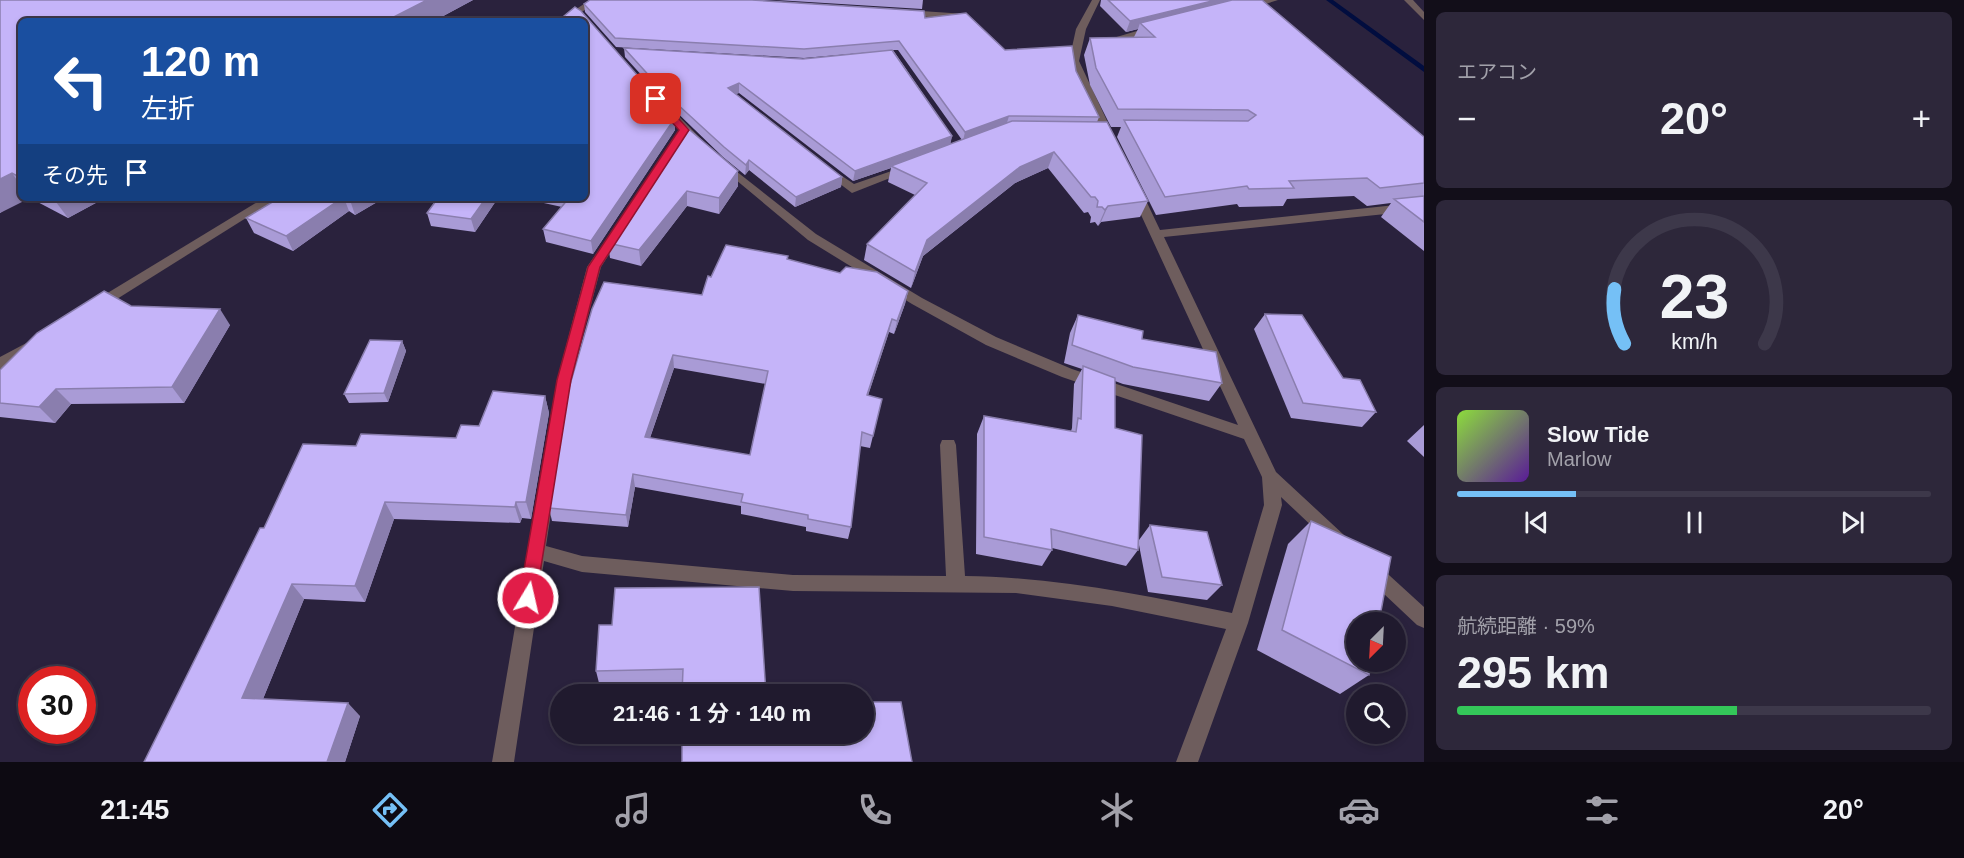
<!DOCTYPE html>
<html lang="ja">
<meta charset="utf-8">
<style>
body{margin:0;font-family:Arial,"Noto Sans JP",sans-serif;background:#2d273a;color:#f1f3f6;height:100vh;display:flex;flex-direction:column;font-size:22px;white-space:nowrap}
*{box-sizing:border-box;margin:0}
p{font-size:20px;color:#a2a1aa}
.icon{flex:none;width:33px;height:33px;fill:none;stroke:currentColor;stroke-width:2;stroke-linecap:round;stroke-linejoin:round}
.map{position:relative;flex:1;overflow:hidden}
.details{display:flex;flex-direction:column;gap:12px;padding:12px;background:#120e19;width:540px}
.details>*{flex:none}
.top-card{position:absolute;left:18px;top:18px;width:570px;height:183px;border-radius:9px;box-shadow:0 3px 9px #0003,0 0 0 2px #3d384a;background:#1a4fa0;color:#fff;overflow:hidden}
.needle{width:39px;rotate:204deg}
.controls{position:absolute;left:1346px;top:612px;display:grid;gap:12px}
.controls a{display:grid;place-items:center;width:60px;height:60px;border-radius:50%;background:#201a2e;box-shadow:0 3px 9px #0003,0 0 0 2px #3d384a;font-size:30px}
.speed{position:absolute;left:18px;top:666px;display:flex;gap:12px;font-size:30px;font-weight:700;text-align:center}
.speed>*{display:grid;place-content:center;width:78px;height:78px;border-radius:50%;background:#201a2e;box-shadow:0 3px 9px #0003,0 0 0 2px #3d384a;line-height:1}
.speed .limit{border:9px solid #d22;background:#fff;color:#111}
.pin{position:absolute;display:grid;place-items:center;width:51px;height:51px;color:#fff;margin:-26px;border-radius:12px;box-shadow:0 3px 9px #0006}
.me{position:absolute;width:66px;margin:-33px;rotate:9deg;stroke-linejoin:round;filter:drop-shadow(0 0 4px #0008)}
.turn{display:flex;align-items:center;gap:21px;height:126px;padding:0 24px;font-size:27px}
.turn .icon{width:78px;height:78px;stroke-width:2.5}
.turn b{display:block;font-size:42px;line-height:51px}
.then{display:flex;align-items:center;height:57px;padding:0 24px;background:#0003;gap:12px;font-size:22px}
.big{font-size:45px;font-weight:700;line-height:1.1}
.details .card{flex:1;display:flex;flex-direction:column;justify-content:center;gap:9px;min-width:0;padding:0 21px;border-radius:9px;background:#2d273a}
.details .dial{align-items:center;gap:0}
.dial svg{height:156px;overflow:visible;fill:none;stroke:#3d384a;stroke-width:7;stroke-linecap:round;text-anchor:middle}
.dial text{fill:#f1f3f6;stroke:none}
.song{display:flex;align-items:center;gap:18px}
.cover{width:72px;height:72px;border-radius:9px;background:linear-gradient(135deg,hsl(90 70% 55%),hsl(270 70% 35%))}
.played{height:6px;border-radius:3px;background:linear-gradient(90deg,#75c0f6 25%,#3d384a 25%)}
.keys{display:flex;justify-content:space-around;direction:ltr}
.heat{display:flex;justify-content:space-between;align-items:center;font-size:33px;direction:ltr}
.charge{height:9px;border-radius:4px;background:linear-gradient(90deg,#34c759 59%,#3d384a 0)}
.trip{position:absolute;left:550px;top:684px;width:324px;height:60px;border-radius:30px;background:#201a2e;box-shadow:0 3px 9px #0003,0 0 0 2px #3d384a;font-weight:700;line-height:60px;text-align:center}
.tabs{display:flex;height:96px;justify-content:space-around;align-items:center;background:#0d0a12;color:#a2a1aa}
.tabs .icon{width:42px;height:42px}
.tabs .on{color:#75c0f6}
.tabs b{font-size:27px;color:#f1f3f6}
main{display:flex;flex:1;min-height:0}
.map>svg:first-child{display:block}
</style>
<main>
<div class="map">
<svg width="1424" height="762" viewBox="0 0 1424 762">
<rect width="100%" height="100%" fill="#2a223d"/>
<g fill="none" stroke-linecap="round" stroke-linejoin="round">
<path fill="#010d3f" fill-rule="evenodd" d="M1326 0H1333L1424 66V72Z"/>
<g fill="#6e5d5d" fill-rule="evenodd">
<path d="M590 0H600L568 21H558Z"/>
<path d="M1092 0H1100L1086 29 1079 61 1116 140 1111 143 1106 140 1069 61 1076 29Z"/>
<path d="M1264 0H1278L1247 10 1243 7Z"/>
<path d="M1404 0H1413L1424 12V20Z"/>
<path d="M906 10 966 14 970 17 966 20 903 15V11Z"/>
<path d="M1154 26 1159 29 1157 31 1101 46 1096 43Z"/>
<path d="M658 103H666L701 139V143H693L658 107Z"/>
<path d="M722 160 816 234 922 298 996 337 1072 369 1238 425 1130 191 1132 188H1140L1160 230 1424 202V210L1164 237 1276 472 1344 535 1347 540 1344 545 1338 548 1332 545 1281 497 1282 505 1248 623 1198 762H1176L1226 629 1112 606 1016 593 793 591 582 572 544 561 514 762H492L557 380 587 267 616 225 620 224 626 228 601 267 571 380 546 546 582 556 793 575 946 576 940 445 942 440H954L956 445 965 576C1056 577 1143 595 1232 613L1264 505 1262 477 1244 439 1062 377 986 345 912 304 808 240 718 165 716 163Z"/>
<path d="M827 166 854 184 903 167 907 166 913 169 852 193 823 171 821 169Z"/>
<path d="M264 198H278L101 309H91L89 306 91 303Z"/>
<path d="M32 340 37 341 39 345 37 349 0 369V357Z"/>
<path d="M1372 563 1378 565 1424 607V628L1417 625 1366 577 1363 571 1366 565Z"/>
</g>
</g>
<g fill="#a99bd6" fill-rule="evenodd">
<path d="M0 0H473L434 21H21V198L0 213Z"/>
<path d="M776 0H923L922 9Z"/>
<path d="M1101 0H1262L1424 137V251L1381 217 1391 203 1367 206 1354 196 1287 199 1283 206 1239 207 1237 204 1156 215 1117 137 1121 127H1111L1090 85 1084 55 1090 38 1134 37 1138 29 1126 32 1100 6Z"/>
<path d="M584 4 925 18 1005 50 1076 71 1099 117 1097 122 1148 201 1140 217 1101 222 1098 226 1095 222 1090 223 1091 217 1088 212 1084 213 1048 168 1015 183 923 256 911 288 864 260 867 244 915 195 888 182 891 168 853 181 739 93 736 94 842 177 841 187 795 207 749 170 745 175 723 157 665 101 625 57 624 48 803 59 872 52 804 58 616 47 585 12ZM893 50H898L962 140 950 144 952 136Z"/>
<path d="M575 7 675 130 593 254 546 242 543 229 562 207 521 198H585V21Z"/>
<path d="M685 126 738 171V186L719 214 687 206 641 266 610 258 608 243Z"/>
<path d="M30 198H105L68 218Z"/>
<path d="M279 198H384L355 215 349 211 293 251 254 233 246 218Z"/>
<path d="M438 198H498L475 232 431 226 427 213Z"/>
<path d="M787 260 908 291 905 304 894 334 889 332 868 395 882 399 870 448 860 446 851 527 848 539 806 531V527L741 514V506L635 487 628 527 552 521 549 508 702 295 711 277ZM674 368 766 384 750 455 650 438Z"/>
<path d="M131 306 230 325 184 403 71 404 55 423 0 417V370Z"/>
<path d="M1265 314 1343 378 1376 412 1362 427 1291 418 1254 329Z"/>
<path d="M1078 315 1142 339 1222 383 1209 401 1123 384 1115 381V428L1139 540 1150 525 1222 585 1207 600 1148 592 1139 545 1138 550 1126 566 1052 548V550L1042 566 976 554 977 434 984 416 1071 431 1072 428 1074 384 1082 369 1064 363 1070 333Z"/>
<path d="M402 341 406 351 388 402 349 403 344 394Z"/>
<path d="M545 396 549 413 531 519 522 518 520 523 394 519 365 602 304 599 263 699 360 716 345 762H144L264 528 356 446 456 438 479 426Z"/>
<path d="M1424 425V457L1407 441Z"/>
<path d="M1311 521 1369 675 1340 694 1257 650 1288 544Z"/>
<path d="M759 587 683 685 600 687 596 671 612 625Z"/>
</g>
<g fill="#8a7eae">
<path d="M427 0H473L434 21H386Z"/>
<path d="M1216 0H1241L1140 23 1138 29 1126 32 1130 21Z"/>
<path d="M739 83V93L728 97V88Z"/>
<path d="M1009 116 1006 126 963 141 965 132Z"/>
<path d="M675 118V130L593 254 591 241Z"/>
<path d="M952 136 950 146 891 166V168L853 181 855 171Z"/>
<path d="M1054 152 1048 168 1015 183 923 256 911 288 915 272 927 240 1020 167Z"/>
<path d="M749 160V170L745 175 746 165Z"/>
<path d="M738 171V186L719 214V198Z"/>
<path d="M12 173 21 186V198H30L0 213V179Z"/>
<path d="M842 177 841 187 795 207 796 197Z"/>
<path d="M687 191V206L641 266 639 250Z"/>
<path d="M53 198H105L68 218Z"/>
<path d="M342 198H344L349 211 293 251 286 236Z"/>
<path d="M354 198H384L355 215 350 200Z"/>
<path d="M486 198H498L475 232 471 219Z"/>
<path d="M1108 206 1101 222 1098 226 1105 210Z"/>
<path d="M908 291 905 304 894 334 897 321Z"/>
<path d="M220 309 230 325 184 403 172 387Z"/>
<path d="M892 319 889 332 864 408 867 395Z"/>
<path d="M402 341 406 351 388 402 384 393Z"/>
<path d="M673 355 674 368 646 449 645 437Z"/>
<path d="M56 389 71 404 55 423 39 407Z"/>
<path d="M545 396 549 413 531 519 526 502Z"/>
<path d="M633 474 635 487 628 527 626 515Z"/>
<path d="M385 502 394 519 365 602 355 586Z"/>
<path d="M516 502 522 518 520 523 515 507Z"/>
<path d="M292 584 304 599 258 711 242 698Z"/>
<path d="M348 703 360 716 345 762H327Z"/>
</g>
<g fill="#c5b4f9" stroke="#8a7eae" stroke-width="1.5" fill-rule="evenodd">
<path d="M0 0H427L386 21H21V178L12 173 0 179Z"/>
<path d="M590 0H752L924 11 925 18 966 13 1005 50 1072 46 1076 71 1099 117 1009 116 965 132 899 41 804 49 615 38 584 4Z"/>
<path d="M1108 0H1216L1130 21Z"/>
<path d="M1232 0H1262L1424 137V183L1380 188 1367 178 1289 181 1294 188 1249 189 1247 186 1165 197 1124 120 1248 121 1256 115 1248 110 1118 109 1096 68 1090 38 1155 37 1140 23Z"/>
<path d="M575 7 581 11 675 118 591 241 543 229 569 198H585V45L587 42 585 41V21H558Z"/>
<path d="M624 48 803 59 892 50 952 136 855 171 739 83 728 88 842 177 796 197 749 160 746 165 724 147 664 92Z"/>
<path d="M1012 121 1107 122 1148 201 1108 206 1105 210 1102 207H1097L1098 201 1095 197H1091L1054 152 1020 167 927 240 915 272 867 244 927 183 891 166Z"/>
<path d="M685 126 738 171 719 198 687 191 639 250 608 243Z"/>
<path d="M1424 196V222L1394 199Z"/>
<path d="M279 198H342L286 236 246 218Z"/>
<path d="M438 198H486L471 219 427 213Z"/>
<path d="M726 245 788 256 787 259 840 273 846 267 877 272 908 291 897 321 892 319 867 395 882 399 873 436 862 432 851 527 808 519V515L741 502 743 494 633 474 626 515 549 508 565 402 592 309 604 282 702 295 708 276 711 277ZM673 355 768 371 750 455 645 437Z"/>
<path d="M104 291 131 306 220 309 172 387 56 389 39 407 0 403V370L37 333Z"/>
<path d="M1265 314 1302 315 1343 378 1360 380 1376 412 1303 403Z"/>
<path d="M1078 315 1143 331 1142 339 1216 352 1222 383 1133 367 1072 345Z"/>
<path d="M370 340 402 341 384 393 344 394Z"/>
<path d="M1083 366 1115 378V428L1142 435 1138 550 1051 529 1052 550 984 537V416L1076 432 1078 418 1081 419Z"/>
<path d="M493 391 545 396 526 502H516L515 507 385 502 355 586 292 584 242 698 348 703 327 762H144L260 528H264L303 444 356 446 361 434 456 438 461 425 479 426Z"/>
<path d="M1311 521 1391 557 1379 622H1356V662H1372L1369 675 1282 630Z"/>
<path d="M1150 525 1207 532 1222 585 1162 577Z"/>
<path d="M759 587 766 694H682L683 669 596 671 599 625H612L615 588Z"/>
<path d="M864 702H901L912 762H682V734H864Z"/>
</g>
<path fill="#e11d48" stroke="#92132f" stroke-width="1.5" d="M653 97H659L689 130 600 267 571 380 536 598 534 603 528 605 522 603 519 598 557 380 588 267 679 130 653 101Z"/>
</svg>
<div class="controls">
<a><svg class="needle" viewBox="-14 -14 28 28"><path d="M0-13l5 13h-10z" fill="#e53935"/><path d="M0 13l5-13h-10z" fill="#a2a1aa"/></svg></a>
<a><svg class="icon" aria-label="search" viewBox="0 0 24 24"><circle cx="10" cy="10" r="6"/><path d="M15 15l6 6"/></svg></a>
</div>
<div class="speed"><div class="limit">30</div></div>
<div class="pin" style="left:656px;top:99px;background:#d93025"><svg class="icon" aria-label="arrive" viewBox="0 0 24 24"><path d="M6 21V4h12l-3 4 3 4H6"/></svg></div>
<svg class="me" style="left:528px;top:598px" viewBox="-20 -20 40 40"><circle r="17" fill="#e11d48" stroke="#fff" stroke-width="3"/><path d="M0-11L8 9 0 5-8 9z" fill="#fff"/></svg>
<div class="trip">21:46 · 1 分 · 140 m</div>
<div class="top-card">
<div class="turn"><svg class="icon" aria-label="left" viewBox="0 0 24 24"><path d="M17 20v-9H6M10 6l-5 5 5 5"/></svg><div><b>120 m</b>左折</div></div>
<div class="then">その先<svg class="icon" aria-label="arrive" viewBox="0 0 24 24"><path d="M6 21V4h12l-3 4 3 4H6"/></svg></div>
</div>
</div>
<section class="details">
<div class="card"><p>エアコン</p>
<div class="heat"><a>−</a><b class="big">20°</b><a>+</a></div>
</div>
<div class="card dial"><svg viewBox="0 0 100 80">
<path d="M14 69A42 42 0 1 1 86 69"/>
<path d="M14 69A42 42 0 0 1 9 41" stroke="#75c0f6"/>
<text x="50" y="56" font-size="32" font-weight="700">23</text>
<text x="50" y="72" font-size="11">km/h</text>
</svg></div>
<div class="card">
<div class="song"><i class="cover"></i><div><b>Slow Tide</b><p>Marlow</p></div></div>
<div class="played"></div>
<div class="keys"><svg class="icon" aria-label="previous" viewBox="0 0 24 24"><path d="M18 5L8 12l10 7zM5 5v14"/></svg><svg class="icon" aria-label="pause" viewBox="0 0 24 24"><path d="M8 5v14M16 5v14"/></svg><svg class="icon" aria-label="next" viewBox="0 0 24 24"><path d="M6 5l10 7-10 7zM19 5v14"/></svg></div>
</div>
<div class="card"><p>航続距離 · 59%</p><b class="big">295 km</b><div class="charge"></div></div>
</section>
</main>
<nav class="tabs">
<b>21:45</b>
<svg class="icon on" aria-label="directions" viewBox="0 0 24 24"><path d="M12 3l9 9-9 9-9-9zM9 14v-3h6M13 9l2 2-2 2"/></svg>
<svg class="icon" aria-label="music" viewBox="0 0 24 24"><path d="M9 18V5l10-2v13"/><circle cx="6" cy="18" r="3"/><circle cx="16" cy="16" r="3"/></svg>
<svg class="icon" aria-label="phone" viewBox="0 0 24 24"><path d="M5 4h4l2 5-3 2q2 4 5 5l2-3 5 2v4C11 20 4 13 5 4z"/></svg>
<svg class="icon" aria-label="climate" viewBox="0 0 24 24"><path d="M12 3v18M4 7l16 10M4 17L20 7"/></svg>
<svg class="icon" aria-label="car" viewBox="0 0 24 24"><path d="M5 17H2v-5l4-1 3-4h7l3 4 3 1v5h-3M9 17h6M6 11h13"/><circle cx="7" cy="17" r="2"/><circle cx="17" cy="17" r="2"/></svg>
<svg class="icon" aria-label="filters" viewBox="0 0 24 24"><path d="M4 7h16M4 17h16"/><circle cx="9" cy="7" r="2"/><circle cx="15" cy="17" r="2"/></svg>
<b>20°</b>
</nav>
